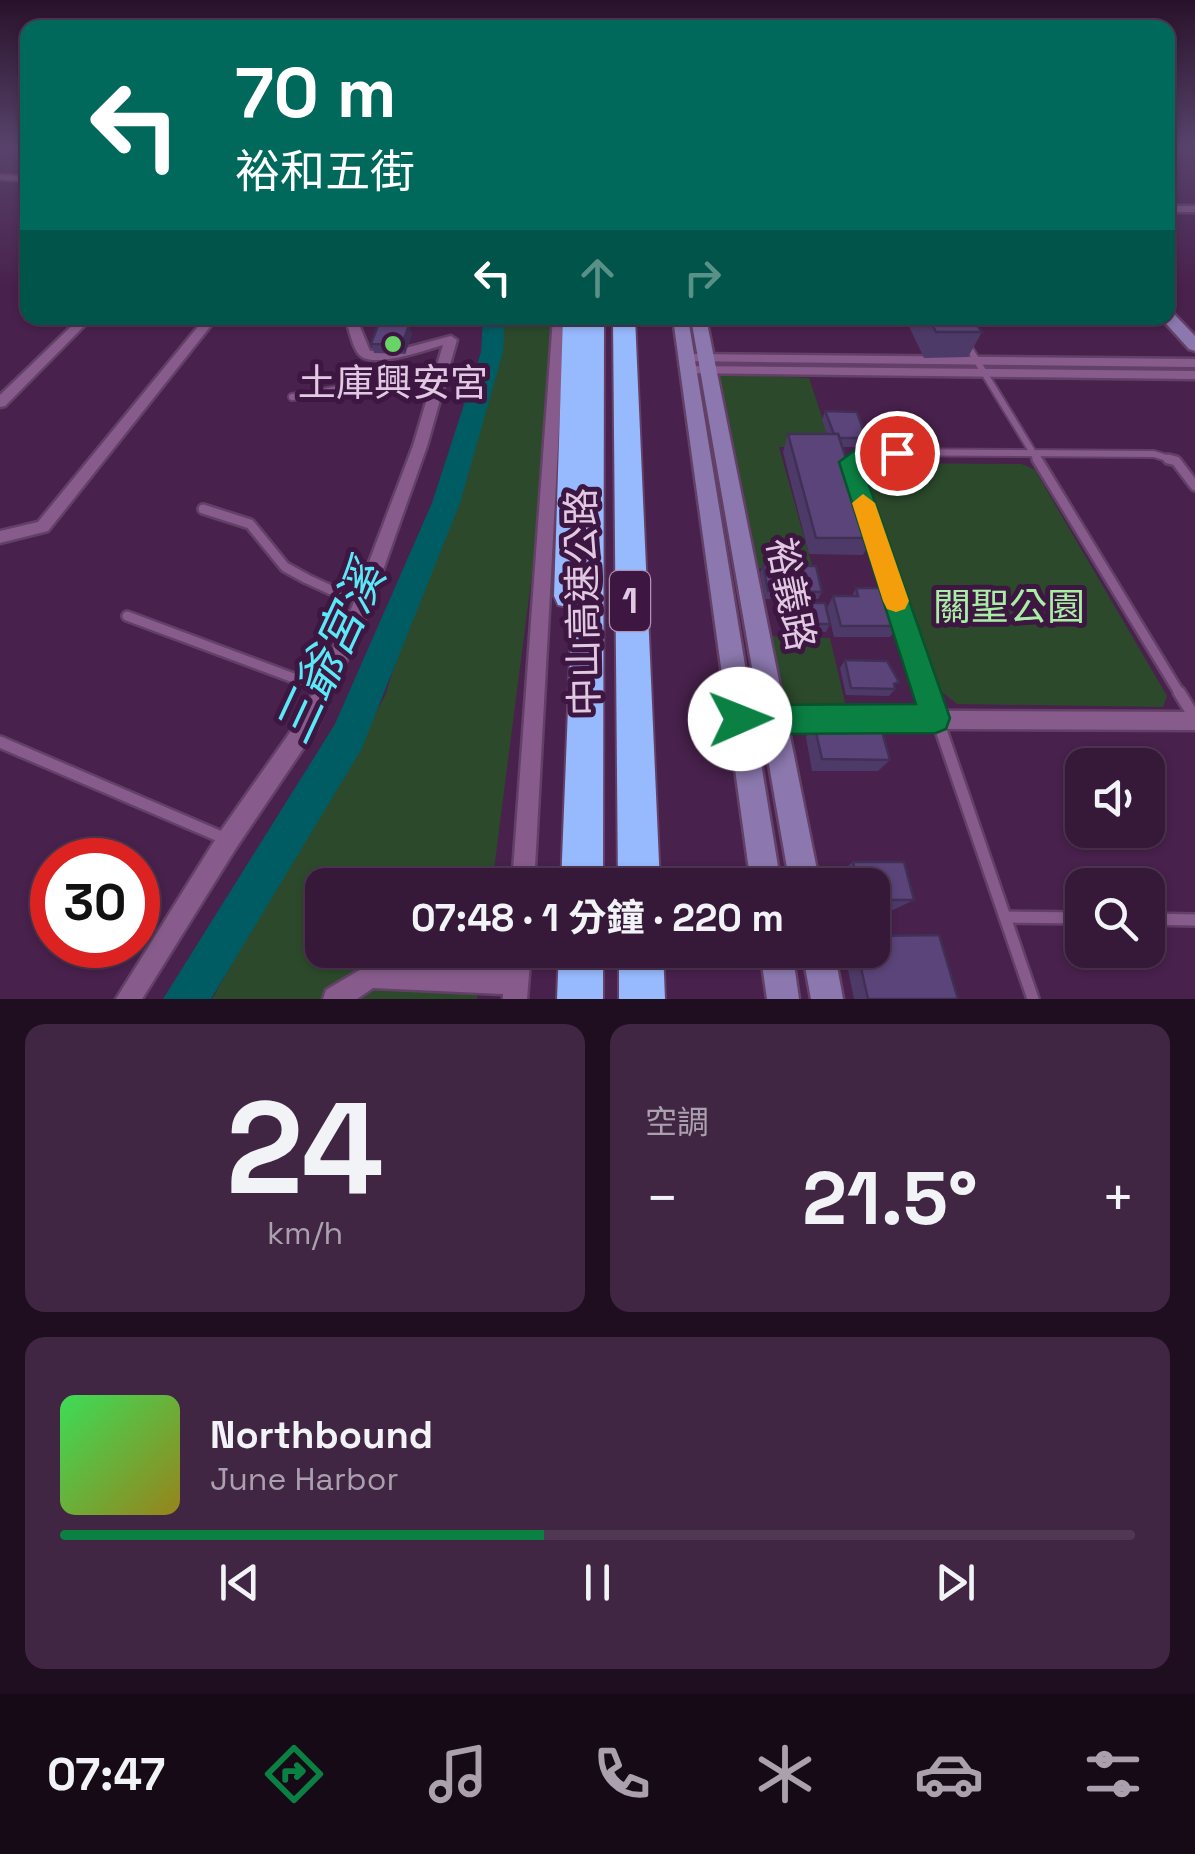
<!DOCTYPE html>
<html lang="zh-TW">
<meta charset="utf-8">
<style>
body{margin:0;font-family:"Space Grotesk","Noto Sans TC",sans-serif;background:#412644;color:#f1f3f6;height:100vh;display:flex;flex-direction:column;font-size:38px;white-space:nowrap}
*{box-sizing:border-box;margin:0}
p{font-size:32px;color:#aaa0ae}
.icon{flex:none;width:55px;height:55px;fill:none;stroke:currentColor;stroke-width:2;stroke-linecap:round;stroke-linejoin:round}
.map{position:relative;height:999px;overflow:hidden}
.drawer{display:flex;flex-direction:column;gap:25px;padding:25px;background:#1e0e1f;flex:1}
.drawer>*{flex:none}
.banner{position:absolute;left:20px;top:20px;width:1155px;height:305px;border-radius:20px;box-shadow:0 2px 8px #0004,0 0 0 2px #503853;background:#00695c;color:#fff;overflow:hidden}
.fabs{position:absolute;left:1065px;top:748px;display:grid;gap:20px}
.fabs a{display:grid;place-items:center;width:100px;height:100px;border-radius:20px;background:#361939;box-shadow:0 2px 8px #0004,0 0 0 2px #503853;font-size:50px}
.speed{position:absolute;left:30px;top:838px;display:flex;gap:20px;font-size:50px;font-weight:700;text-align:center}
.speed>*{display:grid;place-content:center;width:130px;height:130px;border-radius:50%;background:#361939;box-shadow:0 2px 8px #0004,0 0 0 2px #503853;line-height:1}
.speed .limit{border:15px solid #d22;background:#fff;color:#111}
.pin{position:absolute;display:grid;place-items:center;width:85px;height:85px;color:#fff;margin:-42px;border:5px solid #fff;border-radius:50%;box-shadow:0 2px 10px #0007}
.me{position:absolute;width:110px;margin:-55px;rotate:89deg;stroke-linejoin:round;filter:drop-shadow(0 0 8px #0008)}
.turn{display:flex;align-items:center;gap:35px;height:210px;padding:0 50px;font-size:45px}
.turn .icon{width:130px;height:130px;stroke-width:2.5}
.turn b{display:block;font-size:70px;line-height:85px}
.lanes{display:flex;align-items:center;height:95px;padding:0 50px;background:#0003;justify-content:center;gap:50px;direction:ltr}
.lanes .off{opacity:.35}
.big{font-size:75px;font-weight:700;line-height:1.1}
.drawer .card{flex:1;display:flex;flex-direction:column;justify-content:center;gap:15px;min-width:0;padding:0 35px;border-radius:20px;background:#412644}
.drawer .dial{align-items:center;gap:0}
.dial b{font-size:130px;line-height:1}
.song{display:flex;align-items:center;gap:30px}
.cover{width:120px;height:120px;border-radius:15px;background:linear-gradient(135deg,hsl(130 70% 55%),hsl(50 70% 35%))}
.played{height:10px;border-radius:5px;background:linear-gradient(90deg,#0b8043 45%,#503853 45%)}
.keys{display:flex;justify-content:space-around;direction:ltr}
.heat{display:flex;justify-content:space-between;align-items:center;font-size:55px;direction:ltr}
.drawer .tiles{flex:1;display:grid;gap:25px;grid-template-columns:1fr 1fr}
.card:last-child{grid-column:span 2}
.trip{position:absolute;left:305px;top:868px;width:585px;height:100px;border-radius:20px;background:#361939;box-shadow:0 2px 8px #0004,0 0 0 2px #503853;font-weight:700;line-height:100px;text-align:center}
.dock{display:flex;height:160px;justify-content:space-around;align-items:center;background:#160a17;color:#aaa0ae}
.dock .icon{width:70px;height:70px}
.dock .current{color:#0b8043}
.dock b{font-size:45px;color:#f1f3f6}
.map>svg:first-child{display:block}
</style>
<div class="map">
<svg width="1195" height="999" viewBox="0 0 1195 999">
<rect width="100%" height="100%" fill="#48214c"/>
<g fill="#2c4a2b">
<path d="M498 318H552L542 496 492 885H322V950H484L477 999H212L385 696 495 352Z"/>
<path d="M712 374 809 378 832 447H779L813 569 754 568Z"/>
<path d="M867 463 1022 464 1035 470 1167 696 1163 707 957 704 942 692 863 469Z"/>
<path d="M768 636 830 638 847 711 784 712Z"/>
</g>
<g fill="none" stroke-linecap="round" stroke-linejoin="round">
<path fill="#005c63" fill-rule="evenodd" d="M483 318H505L503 352 460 503 361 750 211 999H163L335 724 432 503 481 352Z"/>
<defs>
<path id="lane-far3" d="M0 177 28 179"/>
<g id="lane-far2">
<path d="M966 343 1038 461"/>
<path d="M292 397 444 372"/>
<path d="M852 461 862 452 1154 454 1176 461"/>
</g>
<g id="lane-far1">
<path d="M855 459 850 463 929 694"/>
<path d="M1037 459 1180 694"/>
<path d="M1168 459 1176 461 1195 486"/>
<path d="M203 509 250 524 285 567 307 579 331 590H366"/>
<path d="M127 616 323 689"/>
</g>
<g id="lane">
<path d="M928 692 1033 999"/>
<path d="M1179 692 1195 718"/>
<path d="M0 742 226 839"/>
<path d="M1005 917 1082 918"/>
<path d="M1148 919 1195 920"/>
</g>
<g id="street">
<rect x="1168" y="206" width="27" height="6"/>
<path d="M80 318H92L5 406 0 407V395Z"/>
<path d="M205 318H217L48 531 0 543V531L38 522Z"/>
<path d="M354 318H365L360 327 370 351 402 349 451 336 457 340 427 446 370 607 317 728 236 848 142 999H116L220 832 303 714 352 607 413 446 443 345C426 350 378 367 362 357 354 352 351 336 348 327Z"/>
<path d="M553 318H565L534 885H512Z"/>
<path d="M686 354 1195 359V367L682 361 680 358Z"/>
<path d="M688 366 1195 371V379L684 373V367Z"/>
<path d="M740 710 1195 712V730L740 728 733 726 730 719 733 712Z"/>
<path d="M507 950H531L527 999H503V994L373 988 357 999H323L326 990 370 964 505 970Z"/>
</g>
<g id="secondary">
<path d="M1168 311 1173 313 1195 336V351L1189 349 1161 318H1168Z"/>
<path d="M673 318H688L781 885H751Z"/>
<path d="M691 318H706L820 885H790Z"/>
<path d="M760 950H792L799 999H767Z"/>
<path d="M802 950H834L843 999H811Z"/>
</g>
<g id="highway">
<path d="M563 318H604L603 885H561L572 608 558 605 554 596Z"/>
<path d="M613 318H635L660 885H618Z"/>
<path d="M559 950H603V999H557Z"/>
<path d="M619 950H663L665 999H619Z"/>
</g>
</defs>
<use href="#lane-far3" stroke="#634067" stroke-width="9"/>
<use href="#lane-far2" stroke="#634067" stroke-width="10"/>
<use href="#lane-far1" stroke="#634067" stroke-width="14"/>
<use href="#lane" stroke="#634067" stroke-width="16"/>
<use href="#street" stroke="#634067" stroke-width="5"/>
<use href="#secondary" stroke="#634067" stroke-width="5"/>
<use href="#highway" stroke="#634067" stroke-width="4"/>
<use href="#lane-far3" stroke="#875c8c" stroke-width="5"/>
<use href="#lane-far2" stroke="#875c8c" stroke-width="6"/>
<use href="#lane-far1" stroke="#875c8c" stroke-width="9"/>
<use href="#lane" stroke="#875c8c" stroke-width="11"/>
<use href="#street" fill="#875c8c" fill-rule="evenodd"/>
<use href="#secondary" fill="#8c78ae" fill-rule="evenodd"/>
<use href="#highway" fill="#97b9fd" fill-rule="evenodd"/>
</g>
<g fill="#4e3a68">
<path d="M905 318H972L982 332 968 357 924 358Z"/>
<path d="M412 334 405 354 374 353 371 344Z"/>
<path d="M825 411 866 438 862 447H842L872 538 863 555 809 554 783 452 788 434H827L822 420Z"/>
<path d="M763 565 822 592 818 599H765L760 573Z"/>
<path d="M856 588 899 626 890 637H834L827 608 833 596H852Z"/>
<path d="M806 603 830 624 826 632H808L803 611Z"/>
<path d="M845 660 895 687V689L889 696 846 695 840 668Z"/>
<path d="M814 724 890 760 878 771H812L806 737Z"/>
<path d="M853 862 914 900 893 910H872V885H839L837 874Z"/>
<path d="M844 950H872L958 999H854Z"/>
</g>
<path fill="#403055" d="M409 325 412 334 405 354 402 345Z"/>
<g fill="#5b4479" stroke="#403055" stroke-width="2.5">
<path d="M929 318H972L982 332H936Z"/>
<path d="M378 325H409L402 345 371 344Z"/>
<path d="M825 411 857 412 866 438H839L838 434H834Z"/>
<path d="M788 434H838L872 538H816Z"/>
<path d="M763 565 816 566 822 592 768 591Z"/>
<path d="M856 588H886L899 626H841L833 596H858Z"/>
<path d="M806 603H825L830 624H812Z"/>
<path d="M845 660 887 661 899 682 894 684 895 689 851 688Z"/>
<path d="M814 724 880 725 890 760 822 759Z"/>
<path d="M853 862H904L914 900H872V885H858Z"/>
<path d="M939 935 958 999H868L857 950H872V936Z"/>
</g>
<linearGradient id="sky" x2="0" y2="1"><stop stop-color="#28122a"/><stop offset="0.51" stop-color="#58436c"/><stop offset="1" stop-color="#58436c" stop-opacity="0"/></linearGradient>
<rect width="1195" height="288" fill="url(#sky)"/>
<path fill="#0b8043" stroke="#07532c" stroke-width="2.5" d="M862 445H897L907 453 897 460H867L862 465 950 718 946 729 936 733 740 734 730 729 725 719 730 709 740 705 916 704 839 462Z"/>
<path fill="#f59e0b" d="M863 494 875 503 909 601 905 609 896 612 887 609 883 601 852 503Z"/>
<circle fill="#67d466" stroke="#3d1641" stroke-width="4" cx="393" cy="344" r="10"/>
<g text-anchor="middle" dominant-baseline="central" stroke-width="10" stroke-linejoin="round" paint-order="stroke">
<rect fill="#3d1641" stroke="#b093b3" stroke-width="2.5" x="610" y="571" width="40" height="60" rx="8"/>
<g font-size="35" font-weight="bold" fill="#e1c9e4">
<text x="630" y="601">1</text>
</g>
<g font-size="38" fill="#e1c9e4" stroke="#3d1641">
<text x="393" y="383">土庫興安宮</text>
</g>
<g font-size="38" fill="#e1c9e4" stroke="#3d1641">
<text transform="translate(791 594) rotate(79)">裕義路</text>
<text transform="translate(583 602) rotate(-91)">中山高速公路</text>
</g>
<g font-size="38" fill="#a8efa5" stroke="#3d1641">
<text x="1009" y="607">關聖公園</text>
</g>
<g font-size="48" font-style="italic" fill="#5ae9f6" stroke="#3d1641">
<text transform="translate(330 653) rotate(-65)">三爺宮溪</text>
</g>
</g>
</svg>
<div class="fabs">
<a><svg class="icon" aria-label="sound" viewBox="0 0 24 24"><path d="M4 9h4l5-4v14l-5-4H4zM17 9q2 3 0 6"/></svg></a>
<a><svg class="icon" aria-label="search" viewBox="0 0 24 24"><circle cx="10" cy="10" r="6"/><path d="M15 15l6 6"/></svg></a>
</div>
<div class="speed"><div class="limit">30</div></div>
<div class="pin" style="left:897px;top:453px;background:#d93025"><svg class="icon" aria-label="arrive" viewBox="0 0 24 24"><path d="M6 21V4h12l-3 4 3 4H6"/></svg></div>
<svg class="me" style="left:740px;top:719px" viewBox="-20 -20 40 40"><circle r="19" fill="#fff"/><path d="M0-13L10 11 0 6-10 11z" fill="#0b8043"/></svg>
<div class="trip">07:48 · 1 分鐘 · 220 m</div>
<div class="banner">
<div class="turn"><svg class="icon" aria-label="left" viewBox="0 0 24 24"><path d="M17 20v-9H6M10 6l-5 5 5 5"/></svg><div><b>70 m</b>裕和五街</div></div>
<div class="lanes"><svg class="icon" aria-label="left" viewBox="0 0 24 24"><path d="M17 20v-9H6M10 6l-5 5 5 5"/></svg><svg class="icon off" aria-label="ahead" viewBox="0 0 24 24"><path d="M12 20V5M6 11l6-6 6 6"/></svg><svg class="icon off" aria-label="right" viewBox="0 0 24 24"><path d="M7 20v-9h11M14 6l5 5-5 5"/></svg></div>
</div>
</div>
<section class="drawer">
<div class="tiles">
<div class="card dial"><b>24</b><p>km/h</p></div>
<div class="card"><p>空調</p>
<div class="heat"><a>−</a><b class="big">21.5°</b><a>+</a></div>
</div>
<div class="card">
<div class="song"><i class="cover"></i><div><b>Northbound</b><p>June Harbor</p></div></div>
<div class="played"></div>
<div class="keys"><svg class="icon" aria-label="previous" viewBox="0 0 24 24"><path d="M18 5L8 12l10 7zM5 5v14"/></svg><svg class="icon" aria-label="pause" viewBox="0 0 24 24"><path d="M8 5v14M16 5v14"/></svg><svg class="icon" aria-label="next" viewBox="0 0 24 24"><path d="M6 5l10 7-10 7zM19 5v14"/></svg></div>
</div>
</div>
</section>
<nav class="dock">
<b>07:47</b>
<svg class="icon current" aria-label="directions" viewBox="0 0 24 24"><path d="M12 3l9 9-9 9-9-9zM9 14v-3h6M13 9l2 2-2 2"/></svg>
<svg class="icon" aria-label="music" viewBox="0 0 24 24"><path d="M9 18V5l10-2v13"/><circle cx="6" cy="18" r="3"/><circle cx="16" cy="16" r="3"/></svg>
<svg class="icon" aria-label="phone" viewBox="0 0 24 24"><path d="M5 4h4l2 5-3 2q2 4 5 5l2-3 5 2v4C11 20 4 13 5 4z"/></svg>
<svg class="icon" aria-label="climate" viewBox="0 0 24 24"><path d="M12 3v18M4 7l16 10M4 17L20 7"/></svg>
<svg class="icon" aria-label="car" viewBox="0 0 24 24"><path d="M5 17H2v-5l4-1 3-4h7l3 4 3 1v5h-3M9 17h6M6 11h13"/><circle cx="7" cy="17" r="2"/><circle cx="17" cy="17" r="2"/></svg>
<svg class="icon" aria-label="filters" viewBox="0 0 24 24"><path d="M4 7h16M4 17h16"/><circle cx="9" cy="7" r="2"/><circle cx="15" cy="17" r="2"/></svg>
</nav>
